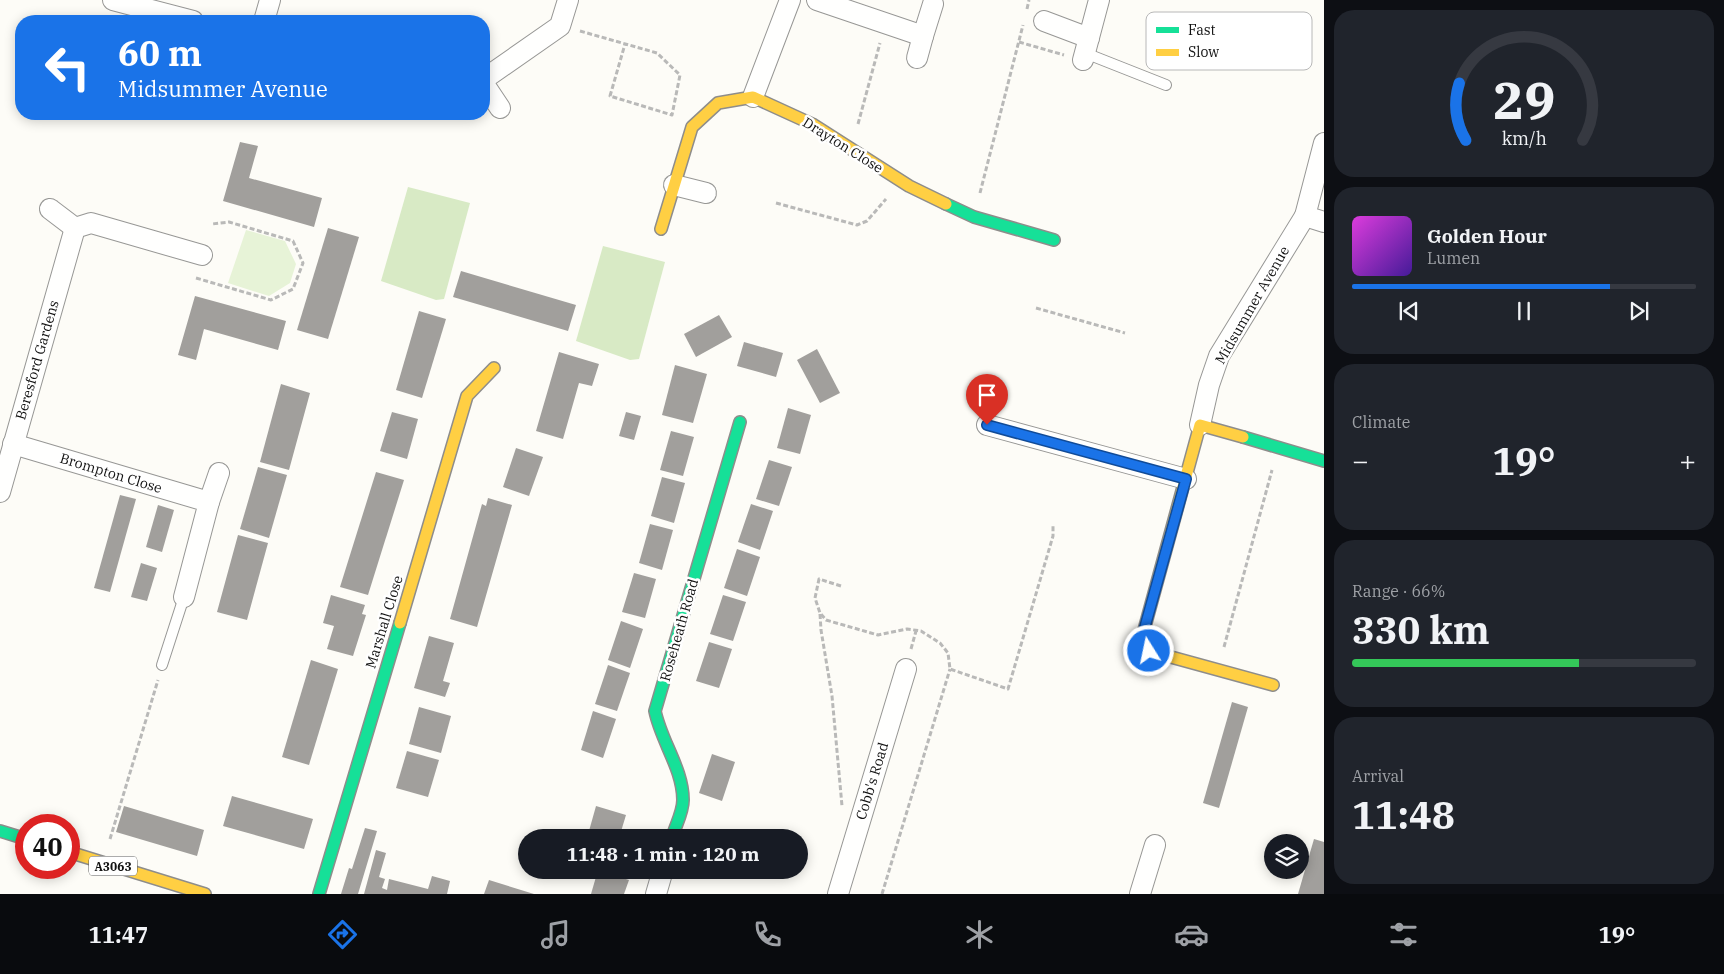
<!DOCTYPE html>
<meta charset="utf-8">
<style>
body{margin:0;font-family:"IBM Plex Serif",serif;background:#20242c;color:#f1f3f6;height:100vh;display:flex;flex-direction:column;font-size:19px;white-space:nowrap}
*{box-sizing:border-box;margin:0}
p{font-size:16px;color:#9ea1a6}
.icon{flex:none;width:28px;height:28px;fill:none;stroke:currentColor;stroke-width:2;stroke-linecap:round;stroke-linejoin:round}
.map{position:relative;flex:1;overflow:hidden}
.drawer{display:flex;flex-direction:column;gap:10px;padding:10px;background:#0d0f14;width:400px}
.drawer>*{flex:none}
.top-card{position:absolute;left:15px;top:15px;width:475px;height:105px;border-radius:20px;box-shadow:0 2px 12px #0003;background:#1a73e8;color:#fff;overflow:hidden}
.fabs{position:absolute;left:1264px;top:834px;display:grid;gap:10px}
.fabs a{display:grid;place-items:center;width:45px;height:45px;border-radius:50%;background:#171b24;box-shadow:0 2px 12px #0003;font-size:25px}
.speed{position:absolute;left:15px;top:814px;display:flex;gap:10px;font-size:25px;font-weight:700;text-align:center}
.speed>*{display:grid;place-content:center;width:65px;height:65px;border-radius:50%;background:#171b24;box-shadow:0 2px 12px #0003;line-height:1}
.speed .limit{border:8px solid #d22;background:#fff;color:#111}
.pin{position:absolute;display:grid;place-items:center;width:42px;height:42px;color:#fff;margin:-51px -21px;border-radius:50% 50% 50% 0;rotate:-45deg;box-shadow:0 0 5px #0007}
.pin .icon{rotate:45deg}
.me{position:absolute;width:55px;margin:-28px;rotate:350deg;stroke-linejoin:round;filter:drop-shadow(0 0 4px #0008)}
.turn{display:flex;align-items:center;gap:18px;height:105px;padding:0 20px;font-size:22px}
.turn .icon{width:65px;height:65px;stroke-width:2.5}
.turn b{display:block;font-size:35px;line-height:42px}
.big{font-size:38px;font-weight:700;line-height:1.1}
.drawer .widget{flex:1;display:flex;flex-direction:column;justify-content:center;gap:8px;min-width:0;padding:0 18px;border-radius:20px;background:#20242c}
.drawer .dial{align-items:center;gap:0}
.dial svg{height:130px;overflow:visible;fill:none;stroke:#363941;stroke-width:7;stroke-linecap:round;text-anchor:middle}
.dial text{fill:#f1f3f6;stroke:none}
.song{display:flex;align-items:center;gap:15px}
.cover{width:60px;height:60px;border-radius:8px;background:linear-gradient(135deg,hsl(300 70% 55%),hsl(260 70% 35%))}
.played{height:5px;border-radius:2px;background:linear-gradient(90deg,#1a73e8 75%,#363941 75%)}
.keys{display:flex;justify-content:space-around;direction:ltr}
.heat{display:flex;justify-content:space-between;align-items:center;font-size:28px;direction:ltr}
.charge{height:8px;border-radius:4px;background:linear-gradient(90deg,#34c759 66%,#363941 0)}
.trip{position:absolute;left:518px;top:829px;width:290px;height:50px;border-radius:25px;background:#171b24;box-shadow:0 2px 12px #0003;font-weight:700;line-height:50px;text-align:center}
.menu{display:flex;height:80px;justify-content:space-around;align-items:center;background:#090b0e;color:#9ea1a6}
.menu .icon{width:35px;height:35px}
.menu .on{color:#1a73e8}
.menu b{font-size:22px;color:#f1f3f6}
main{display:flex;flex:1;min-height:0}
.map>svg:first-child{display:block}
</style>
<main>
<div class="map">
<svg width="1324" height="894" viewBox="0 0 1324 894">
<rect width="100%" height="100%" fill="#fdfcf7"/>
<path fill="#e7f3d7" d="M246 230 285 241 296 264 290 283 269 296 228 283Z"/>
<g fill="#d8eac5">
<path d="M408 187 470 203 444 299 436 300 381 281Z"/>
<path d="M603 246 665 262 639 359 630 360 576 341Z"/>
</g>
<g fill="#a19f9c">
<path d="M240 142 258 146 249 178 322 198 314 227 223 201Z"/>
<path d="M328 228 359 237 328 339 297 330Z"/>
<path d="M461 271 576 305 568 331 453 297Z"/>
<path d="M195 296 286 321 278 350 204 329 196 360 178 355Z"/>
<path d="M419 311 446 319 422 398 396 390Z"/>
<path d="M719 315 732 337 696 357 684 334Z"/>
<path d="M744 342 783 353 776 377 737 366Z"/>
<path d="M817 349 840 393 820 403 797 360Z"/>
<path d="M559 352 599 364 592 386 579 383 563 439 536 431Z"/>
<path d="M675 365 707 374 693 423 662 415Z"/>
<path d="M281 384 310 393 289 470 260 462Z"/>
<path d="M788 408 811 415 800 454 777 448Z"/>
<path d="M392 412 418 419 407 459 380 451Z"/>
<path d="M626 412 641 416 634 440 619 436Z"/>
<path d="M671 431 694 437 683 476 660 470Z"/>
<path d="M516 448 543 457 529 496 503 487Z"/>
<path d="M769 460 792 467 779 506 756 499Z"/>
<path d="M258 467 287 475 269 538 240 529Z"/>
<path d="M376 472 404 480 368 595 340 587Z"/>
<path d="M662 477 685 483 674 523 651 516Z"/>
<path d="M120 495 136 499 110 592 94 588Z"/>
<path d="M488 498 512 505 477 627 450 619 482 504 486 506Z"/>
<path d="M751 504 773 511 760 550 738 542Z"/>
<path d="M158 505 174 510 162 552 146 547Z"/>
<path d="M650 524 673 530 662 570 639 563Z"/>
<path d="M238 535 268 543 247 620 217 612Z"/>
<path d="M737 549 760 557 747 596 724 588Z"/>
<path d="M141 563 157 568 147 601 131 597Z"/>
<path d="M634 573 656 579 645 618 622 612Z"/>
<path d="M331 595 365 605 362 614 366 615 353 656 327 649 334 626 323 623Z"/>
<path d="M723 595 746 602 733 641 710 634Z"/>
<path d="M621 621 643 629 630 668 608 660Z"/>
<path d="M429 636 454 643 443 681 450 683 445 697 414 688Z"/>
<path d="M709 642 732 649 719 688 696 681Z"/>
<path d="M311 660 338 669 309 765 282 757Z"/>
<path d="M608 665 630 673 617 711 595 704Z"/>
<path d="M1232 702 1248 707 1219 808 1203 803Z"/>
<path d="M419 707 451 716 441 753 409 744Z"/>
<path d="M593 711 616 719 603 758 581 750Z"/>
<path d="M407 751 439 760 428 797 396 788Z"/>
<path d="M712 754 735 762 722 801 699 793Z"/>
<path d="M232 796 313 819 304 849 223 826Z"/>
<path d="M124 806 204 830 197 856 116 832Z"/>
<path d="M596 806 626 815 619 838H587Z"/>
<path d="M365 828 377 831 358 894H341L349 868 352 869Z"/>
<path d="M1314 839 1324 842V894H1298Z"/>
<path d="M376 850 386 853 379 877 385 879 382 888 387 890 389 879 428 889 432 876 450 881 447 894H364Z"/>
<path d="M598 870 629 880 624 894H591Z"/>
<path d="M489 880 534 894H484Z"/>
</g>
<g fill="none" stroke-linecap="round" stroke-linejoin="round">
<defs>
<g id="lane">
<path d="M1085 53 1166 85"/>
<path d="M162 665 184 597"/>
</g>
<g id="street">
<path d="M113 0 193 21"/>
<path d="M817 0 923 36 933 4"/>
<path d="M264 21 270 0"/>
<path d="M1044 21 1089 38"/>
<path d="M917 58 923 36"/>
<path d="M1083 60 1099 0"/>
<path d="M484 79 560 26 568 0"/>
<path d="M484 84 500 108"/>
<path d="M753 97 790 0"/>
<path d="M1324 143 1305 216 1324 222"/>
<path d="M674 185 706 193"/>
<path d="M50 209 75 228"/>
<path d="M987 425 1186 479"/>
<path d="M1200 425 1209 385 1219 356 1305 216"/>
<path d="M13 444 209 502 184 597"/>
<path d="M0 492 75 228 91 223 202 255"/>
<path d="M209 502 219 473"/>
<path d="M656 894 663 870"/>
<path d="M838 894 906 669"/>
<path d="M1140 894 1155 845"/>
</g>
<g id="fast">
<path d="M946 204 974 217 1054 240"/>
<path d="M1243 437 1324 461"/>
<path d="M0 831 26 839"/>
<path d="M672 838C675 826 683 813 683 800 683 769 661 741 655 711L740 422"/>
<path d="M319 894 400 623"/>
</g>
<g id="slow">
<path d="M661 229 692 127 718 103 753 97 812 124 909 186 946 204"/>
<path d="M1243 437 1200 425 1141 641 1149 651 1273 685"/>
<path d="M400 623 467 396 494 368"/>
<path d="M69 852 205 894"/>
</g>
</defs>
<use href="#lane" stroke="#979795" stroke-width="12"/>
<use href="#street" stroke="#979795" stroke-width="22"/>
<use href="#fast" stroke="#8e8d8b" stroke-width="14"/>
<use href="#slow" stroke="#8e8d8b" stroke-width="14"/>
<g stroke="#b9b9b8" stroke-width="3" stroke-dasharray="5 2.5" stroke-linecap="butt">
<path d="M1027 9 1029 0"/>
<path d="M580 31 657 53 680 75 672 115 610 96 625 44"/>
<path d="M1019 42 1064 55"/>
<path d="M858 124 880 43"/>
<path d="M980 193 1023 25"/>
<path d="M776 203 857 225 867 221 886 199"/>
<path d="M196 278 271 300 293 289 303 263 293 241 229 222 212 224"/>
<path d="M1036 308 1125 333"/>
<path d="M841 586 819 579 815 598 820 613 826 620 878 635 907 629 921 631 940 643 948 653 950 669 1008 689 1053 536V526"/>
<path d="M820 614 821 630 832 696 842 806"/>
<path d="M1224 647 1272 470"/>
<path d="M911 649 916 631"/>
<path d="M110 839 158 680"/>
<path d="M882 894 950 669"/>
</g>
<use href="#lane" stroke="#fffffe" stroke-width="10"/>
<use href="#street" stroke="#fffffe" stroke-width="20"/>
<use href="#fast" stroke="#16e098" stroke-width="11"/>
<use href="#slow" stroke="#ffcf43" stroke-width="11"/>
</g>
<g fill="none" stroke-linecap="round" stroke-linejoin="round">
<defs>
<path id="route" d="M987 425 1186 479 1141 641 1149 651"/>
</defs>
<use href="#route" stroke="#114b97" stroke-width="12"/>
<use href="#route" stroke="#1a73e8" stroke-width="9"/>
</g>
<g text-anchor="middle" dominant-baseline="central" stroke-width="5" stroke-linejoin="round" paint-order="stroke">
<rect fill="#fff" stroke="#585858" stroke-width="1" x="89" y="856.5" width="48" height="19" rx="4"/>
<g font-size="12" font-weight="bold" fill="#111">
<text x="113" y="866">A3063</text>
</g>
<g font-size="14" fill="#111" stroke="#fff">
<text transform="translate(843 145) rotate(32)">Drayton Close</text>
<text transform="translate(1252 305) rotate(-60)">Midsummer Avenue</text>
<text transform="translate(37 360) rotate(-74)">Beresford Gardens</text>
<text transform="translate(111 473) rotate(17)">Brompton Close</text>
<text transform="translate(384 622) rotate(-73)">Marshall Close</text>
<text transform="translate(679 630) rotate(-74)">Roseheath Road</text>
<text transform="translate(872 781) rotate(-73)">Cobb's Road</text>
</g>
</g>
<rect x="1146" y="12" width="166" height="58" rx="8" fill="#fff" stroke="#b8b8b8" stroke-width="1"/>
<rect x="1156" y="27" width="23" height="6" fill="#16e098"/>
<rect x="1156" y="49" width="23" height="7" fill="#ffcf43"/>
<g font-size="14" fill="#111">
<text x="1188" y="35">Fast</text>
<text x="1188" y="57">Slow</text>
</g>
</svg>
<div class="fabs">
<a><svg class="icon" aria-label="layers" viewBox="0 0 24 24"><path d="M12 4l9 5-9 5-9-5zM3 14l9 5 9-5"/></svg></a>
</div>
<div class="speed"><div class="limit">40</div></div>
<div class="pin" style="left:987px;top:425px;background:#d93025"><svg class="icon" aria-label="arrive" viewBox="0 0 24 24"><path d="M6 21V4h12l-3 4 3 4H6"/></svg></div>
<svg class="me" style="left:1149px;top:651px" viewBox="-20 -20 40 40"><circle r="17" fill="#1a73e8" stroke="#fff" stroke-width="3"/><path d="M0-11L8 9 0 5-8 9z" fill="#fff"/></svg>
<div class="trip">11:48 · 1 min · 120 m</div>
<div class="top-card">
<div class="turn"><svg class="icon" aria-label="left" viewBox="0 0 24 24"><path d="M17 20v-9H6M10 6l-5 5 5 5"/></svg><div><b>60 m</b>Midsummer Avenue</div></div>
</div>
</div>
<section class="drawer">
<div class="widget dial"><svg viewBox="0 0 100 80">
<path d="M14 69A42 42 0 1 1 86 69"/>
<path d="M14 69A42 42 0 0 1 10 34" stroke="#1a73e8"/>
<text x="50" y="56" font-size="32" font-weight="700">29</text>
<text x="50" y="72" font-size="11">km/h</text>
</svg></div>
<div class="widget">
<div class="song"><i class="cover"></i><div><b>Golden Hour</b><p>Lumen</p></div></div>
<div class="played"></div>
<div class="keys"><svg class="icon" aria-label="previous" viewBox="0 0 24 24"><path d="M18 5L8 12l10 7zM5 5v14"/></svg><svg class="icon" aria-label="pause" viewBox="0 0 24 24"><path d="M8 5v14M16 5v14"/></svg><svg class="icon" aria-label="next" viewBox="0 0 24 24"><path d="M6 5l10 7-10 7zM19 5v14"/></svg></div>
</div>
<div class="widget"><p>Climate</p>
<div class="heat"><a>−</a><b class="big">19°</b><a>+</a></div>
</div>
<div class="widget"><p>Range · 66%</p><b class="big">330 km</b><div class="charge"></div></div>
<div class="widget"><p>Arrival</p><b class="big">11:48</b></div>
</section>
</main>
<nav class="menu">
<b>11:47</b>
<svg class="icon on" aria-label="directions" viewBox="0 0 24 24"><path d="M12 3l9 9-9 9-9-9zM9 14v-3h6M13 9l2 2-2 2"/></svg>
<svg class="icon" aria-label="music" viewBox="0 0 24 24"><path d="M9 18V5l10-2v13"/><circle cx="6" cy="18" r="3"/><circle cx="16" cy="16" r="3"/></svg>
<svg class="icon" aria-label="phone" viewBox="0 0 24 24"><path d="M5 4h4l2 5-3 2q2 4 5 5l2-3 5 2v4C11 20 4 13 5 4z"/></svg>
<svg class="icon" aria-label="climate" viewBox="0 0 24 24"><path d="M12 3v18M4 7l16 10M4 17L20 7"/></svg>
<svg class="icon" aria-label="car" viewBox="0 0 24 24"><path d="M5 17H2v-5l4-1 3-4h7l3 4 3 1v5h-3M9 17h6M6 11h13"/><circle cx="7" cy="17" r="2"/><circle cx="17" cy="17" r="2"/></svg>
<svg class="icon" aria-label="filters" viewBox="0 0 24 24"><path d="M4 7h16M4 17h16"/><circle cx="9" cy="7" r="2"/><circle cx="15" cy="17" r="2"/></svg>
<b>19°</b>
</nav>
